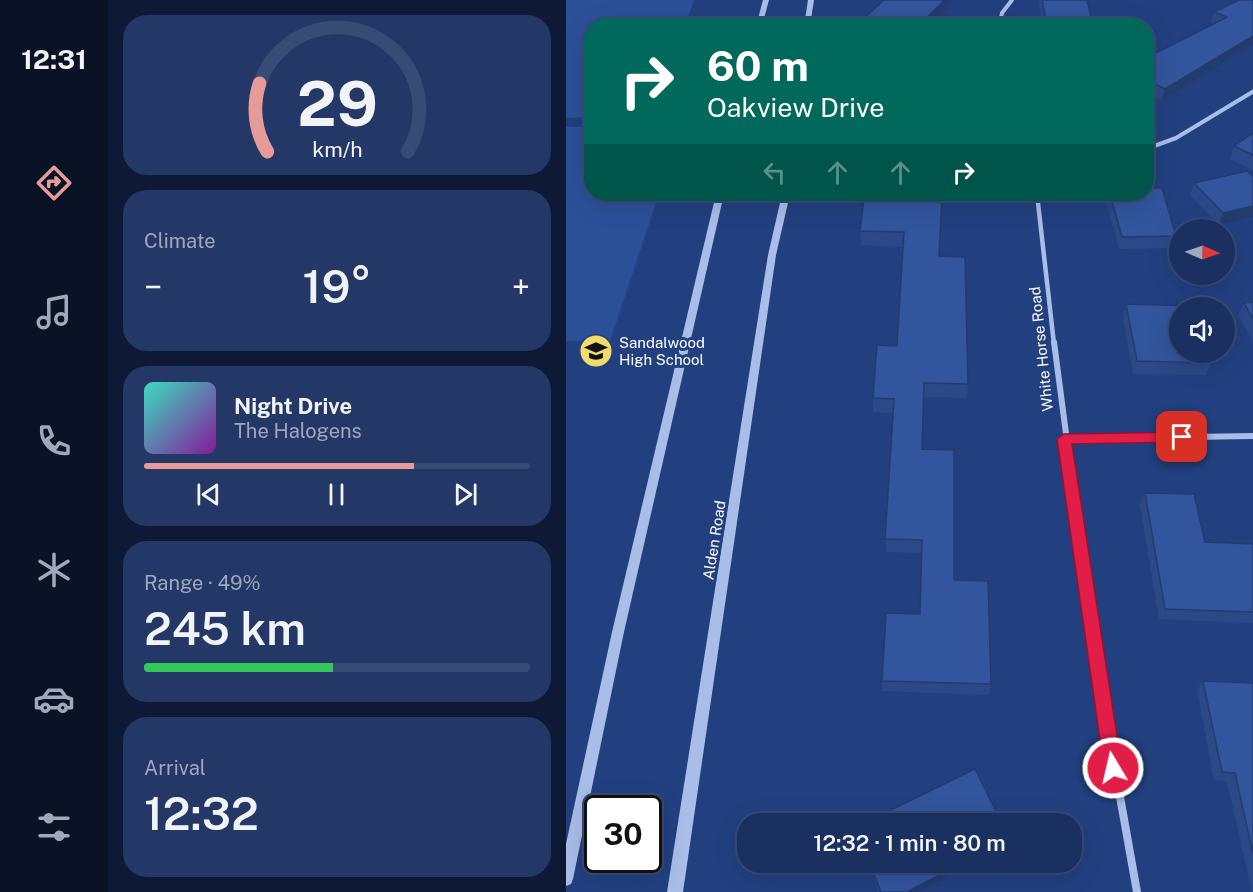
<!DOCTYPE html>
<meta charset="utf-8">
<style>
body{margin:0;font-family:"Public Sans",sans-serif;background:#233866;color:#f1f3f6;height:100vh;display:flex;flex-direction:column;font-size:22px;white-space:nowrap}
*{box-sizing:border-box;margin:0}
p{font-size:20px;color:#9fa9bd}
.icon{flex:none;width:33px;height:33px;fill:none;stroke:currentColor;stroke-width:2;stroke-linecap:round;stroke-linejoin:round}
.map{position:relative;flex:1;overflow:hidden}
.drawer{display:flex;flex-direction:column;gap:15px;padding:15px;background:#0e1a35;width:458px}
.drawer>*{flex:none}
.banner{position:absolute;left:18px;top:18px;width:570px;height:183px;border-radius:24px;box-shadow:0 6px 24px #0002,0 0 0 2px #384b75;background:#00695c;color:#fff;overflow:hidden}
.needle{width:39px;rotate:92deg}
.buttons{position:absolute;left:603px;top:219px;display:grid;gap:12px}
.buttons a{display:grid;place-items:center;width:66px;height:66px;border-radius:50%;background:#1a3060;box-shadow:0 6px 24px #0002,0 0 0 2px #384b75;font-size:30px}
.speed{position:absolute;left:18px;top:795px;display:flex;gap:12px;font-size:30px;font-weight:700;text-align:center}
.speed>*{display:grid;place-content:center;width:78px;height:78px;border-radius:50%;background:#1a3060;box-shadow:0 6px 24px #0002,0 0 0 2px #384b75;line-height:1}
.speed .limit{border:3px solid #111;border-radius:9px;background:#fff;color:#111}
.pin{position:absolute;display:grid;place-items:center;width:51px;height:51px;color:#fff;margin:-26px;border-radius:12px;box-shadow:0 3px 9px #0006}
.me{position:absolute;width:66px;margin:-33px;rotate:351deg;stroke-linejoin:round;filter:drop-shadow(0 0 4px #0008)}
.turn{display:flex;align-items:center;gap:21px;height:126px;padding:0 24px;font-size:27px}
.turn .icon{width:78px;height:78px;stroke-width:2.5}
.turn b{display:block;font-size:42px;line-height:51px}
.lanes{display:flex;align-items:center;height:57px;padding:0 24px;background:#0003;justify-content:center;gap:30px;direction:ltr}
.lanes .off{opacity:.35}
.big{font-size:45px;font-weight:600;line-height:1.1}
.drawer .card{flex:1;display:flex;flex-direction:column;justify-content:center;gap:9px;min-width:0;padding:0 21px;border-radius:24px;background:#233866}
.drawer .dial{align-items:center;gap:0}
.dial svg{height:156px;overflow:visible;fill:none;stroke:#384b75;stroke-width:7;stroke-linecap:round;text-anchor:middle}
.dial text{fill:#f1f3f6;stroke:none}
.song{display:flex;align-items:center;gap:18px}
.cover{width:72px;height:72px;border-radius:9px;background:linear-gradient(135deg,hsl(170 70% 55%),hsl(290 70% 35%))}
.played{height:6px;border-radius:3px;background:linear-gradient(90deg,#e69b98 70%,#384b75 70%)}
.keys{display:flex;justify-content:space-around;direction:ltr}
.heat{display:flex;justify-content:space-between;align-items:center;font-size:33px;direction:ltr}
.charge{height:9px;border-radius:4px;background:linear-gradient(90deg,#34c759 49%,#384b75 0)}
.trip{position:absolute;left:171px;top:813px;width:345px;height:60px;border-radius:24px;background:#1a3060;box-shadow:0 6px 24px #0002,0 0 0 2px #384b75;font-weight:600;line-height:60px;text-align:center}
main{display:flex;flex:1;min-height:0}
.dock{display:flex;flex-direction:column;width:108px;justify-content:space-around;align-items:center;background:#0a1326;color:#9fa9bd}
.dock .icon{width:42px;height:42px}
.dock .current{color:#e69b98}
.dock b{font-size:27px;color:#f1f3f6}
.map>svg:first-child{display:block}
</style>
<main>
<nav class="dock">
<b>12:31</b>
<svg class="icon current" aria-label="directions" viewBox="0 0 24 24"><path d="M12 3l9 9-9 9-9-9zM9 14v-3h6M13 9l2 2-2 2"/></svg>
<svg class="icon" aria-label="music" viewBox="0 0 24 24"><path d="M9 18V5l10-2v13"/><circle cx="6" cy="18" r="3"/><circle cx="16" cy="16" r="3"/></svg>
<svg class="icon" aria-label="phone" viewBox="0 0 24 24"><path d="M5 4h4l2 5-3 2q2 4 5 5l2-3 5 2v4C11 20 4 13 5 4z"/></svg>
<svg class="icon" aria-label="climate" viewBox="0 0 24 24"><path d="M12 3v18M4 7l16 10M4 17L20 7"/></svg>
<svg class="icon" aria-label="car" viewBox="0 0 24 24"><path d="M5 17H2v-5l4-1 3-4h7l3 4 3 1v5h-3M9 17h6M6 11h13"/><circle cx="7" cy="17" r="2"/><circle cx="17" cy="17" r="2"/></svg>
<svg class="icon" aria-label="filters" viewBox="0 0 24 24"><path d="M4 7h16M4 17h16"/><circle cx="9" cy="7" r="2"/><circle cx="15" cy="17" r="2"/></svg>
</nav>
<section class="drawer">
<div class="card dial"><svg viewBox="0 0 100 80">
<path d="M14 69A42 42 0 1 1 86 69"/>
<path d="M14 69A42 42 0 0 1 10 34" stroke="#e69b98"/>
<text x="50" y="56" font-size="32" font-weight="700">29</text>
<text x="50" y="72" font-size="11">km/h</text>
</svg></div>
<div class="card"><p>Climate</p>
<div class="heat"><a>−</a><b class="big">19°</b><a>+</a></div>
</div>
<div class="card">
<div class="song"><i class="cover"></i><div><b>Night Drive</b><p>The Halogens</p></div></div>
<div class="played"></div>
<div class="keys"><svg class="icon" aria-label="previous" viewBox="0 0 24 24"><path d="M18 5L8 12l10 7zM5 5v14"/></svg><svg class="icon" aria-label="pause" viewBox="0 0 24 24"><path d="M8 5v14M16 5v14"/></svg><svg class="icon" aria-label="next" viewBox="0 0 24 24"><path d="M6 5l10 7-10 7zM19 5v14"/></svg></div>
</div>
<div class="card"><p>Range · 49%</p><b class="big">245 km</b><div class="charge"></div></div>
<div class="card"><p>Arrival</p><b class="big">12:32</b></div>
</section>
<div class="map">
<svg width="688" height="892" viewBox="0 0 688 892">
<rect width="100%" height="100%" fill="#224080"/>
<g fill="#2c5098">
<path d="M0 0H128L119 25 26 26 25 117 0 118Z"/>
<path d="M0 127H25L26 194H93L44 341H0Z"/>
</g>
<g fill="none" stroke-linecap="round" stroke-linejoin="round">
<g stroke="#a8bde7" stroke-width="4">
<path d="M433 26 436 13 446 0"/>
<path d="M580 149 610 138 688 91"/>
</g>
<path stroke="#a8bde7" stroke-width="4.5" d="M471 194 488 344"/>
<g stroke="#a8bde7" stroke-width="6">
<path d="M488 342 520 586"/>
<path d="M498 439 688 436"/>
</g>
<path stroke="#a8bde7" stroke-width="8" d="M519 585 540 718 571 892"/>
<g fill="#a8bde7" fill-rule="evenodd">
<path d="M197 0H203L196 26H190Z"/>
<path d="M242 0H248L244 26H238Z"/>
<path d="M150 194H158L58 632 7 879 5 884 0 886V844L46 632Z"/>
<path d="M216 194H224L210 255 117 892H101L202 255Z"/>
</g>
</g>
<g fill="#2b4987">
<path d="M318 0H389L364 26H295V21Z"/>
<path d="M474 0H521L527 26H477L473 4Z"/>
<path d="M673 0 687 45 596 101 580 93V58L647 24 645 23 648 12Z"/>
<path d="M687 133V170L664 159 668 146Z"/>
<path d="M687 177 653 225 624 195 628 183Z"/>
<path d="M541 194H580L610 236 606 248 553 249 540 201Z"/>
<path d="M298 199 373 256 402 384 401 398 358 397 356 449 388 580 425 684 423 695 316 691V681L354 614 356 553 320 552 319 539 327 413 307 412V398L331 346 337 247 295 245 294 231Z"/>
<path d="M687 302V341L672 315 678 303Z"/>
<path d="M560 304 645 363 640 375 567 374 557 317Z"/>
<path d="M579 493 639 542 687 544V623L593 619 574 505Z"/>
<path d="M637 681 687 683V892H686L661 781 648 780 631 690Z"/>
<path d="M302 862H409L352 892H313Z"/>
</g>
<g fill="#233c6e">
<path d="M379 0H389L364 26H352Z"/>
<path d="M687 36V45L596 101 599 89Z"/>
<path d="M687 206V217L653 225 657 213Z"/>
<path d="M398 862H409L352 892H341Z"/>
</g>
<g fill="#32559d" stroke="#233c6e" stroke-width="1.5">
<path d="M318 0H379L352 26H322L323 21H295Z"/>
<path d="M476 0H521L527 26H481Z"/>
<path d="M673 0H687V36L599 89 580 80V58L661 17 648 12Z"/>
<path d="M687 133V155L668 146Z"/>
<path d="M681 171 687 177V206L657 213 628 183Z"/>
<path d="M580 188H596L610 236 556 237 544 194H580Z"/>
<path d="M318 194H376L373 256 399 257 402 384 358 383 356 449 388 450V580L422 581 425 684 316 681 320 613 354 614 356 540 319 539 328 399 307 398 311 345 331 346 338 232 294 231 298 199 317 200Z"/>
<path d="M687 302V319L678 303Z"/>
<path d="M560 304 629 306V308H614V352H642L645 363 571 361Z"/>
<path d="M579 493 628 494 639 542 687 544V612L599 609Z"/>
<path d="M637 681 687 683V854L669 773 656 772Z"/>
<path d="M409 769 436 824H296Z"/>
<path d="M303 862H398L341 892H315Z"/>
</g>
<path fill="#e11d48" stroke="#92132f" stroke-width="1.5" d="M616 432 623 437 616 442 506 444 556 768 554 774 547 777 541 774 538 768 491 439 498 434Z"/>
<defs>
<symbol id="school-disc" viewBox="-11 -11 22 22"><circle r="9.5" fill="#f3db6a" stroke="#224080"/><path d="M0-5L7-2L0 1L-7-2ZM-4 1L0 2.5L4 1V4Q0 6-4 4Z" fill="#111"/></symbol>
</defs>
<g fill-rule="evenodd">
<use href="#school-disc" x="11" y="332" width="38" height="38"/>
</g>
<g text-anchor="middle" dominant-baseline="central" stroke-width="6" stroke-linejoin="round" paint-order="stroke">
<g font-size="15" fill="#fff" stroke="#224080" text-anchor="start">
<text x="53" y="342">Sandalwood<tspan x="53" dy="17">High School</tspan></text>
</g>
<g font-size="15" fill="#fff" stroke="#224080">
<text transform="translate(475 349) rotate(-96)">White Horse Road</text>
<text transform="translate(148 540) rotate(-81)">Alden Road</text>
</g>
</g>
</svg>
<div class="buttons">
<a><svg class="needle" viewBox="-14 -14 28 28"><path d="M0-13l5 13h-10z" fill="#e53935"/><path d="M0 13l5-13h-10z" fill="#9fa9bd"/></svg></a>
<a><svg class="icon" aria-label="sound" viewBox="0 0 24 24"><path d="M4 9h4l5-4v14l-5-4H4zM17 9q2 3 0 6"/></svg></a>
</div>
<div class="speed"><div class="limit">30</div></div>
<div class="pin" style="left:616px;top:437px;background:#d93025"><svg class="icon" aria-label="arrive" viewBox="0 0 24 24"><path d="M6 21V4h12l-3 4 3 4H6"/></svg></div>
<svg class="me" style="left:547px;top:768px" viewBox="-20 -20 40 40"><circle r="17" fill="#e11d48" stroke="#fff" stroke-width="3"/><path d="M0-11L8 9 0 5-8 9z" fill="#fff"/></svg>
<div class="trip">12:32 · 1 min · 80 m</div>
<div class="banner">
<div class="turn"><svg class="icon" aria-label="right" viewBox="0 0 24 24"><path d="M7 20v-9h11M14 6l5 5-5 5"/></svg><div><b>60 m</b>Oakview Drive</div></div>
<div class="lanes"><svg class="icon off" aria-label="left" viewBox="0 0 24 24"><path d="M17 20v-9H6M10 6l-5 5 5 5"/></svg><svg class="icon off" aria-label="ahead" viewBox="0 0 24 24"><path d="M12 20V5M6 11l6-6 6 6"/></svg><svg class="icon off" aria-label="ahead" viewBox="0 0 24 24"><path d="M12 20V5M6 11l6-6 6 6"/></svg><svg class="icon" aria-label="right" viewBox="0 0 24 24"><path d="M7 20v-9h11M14 6l5 5-5 5"/></svg></div>
</div>
</div>
</main>
